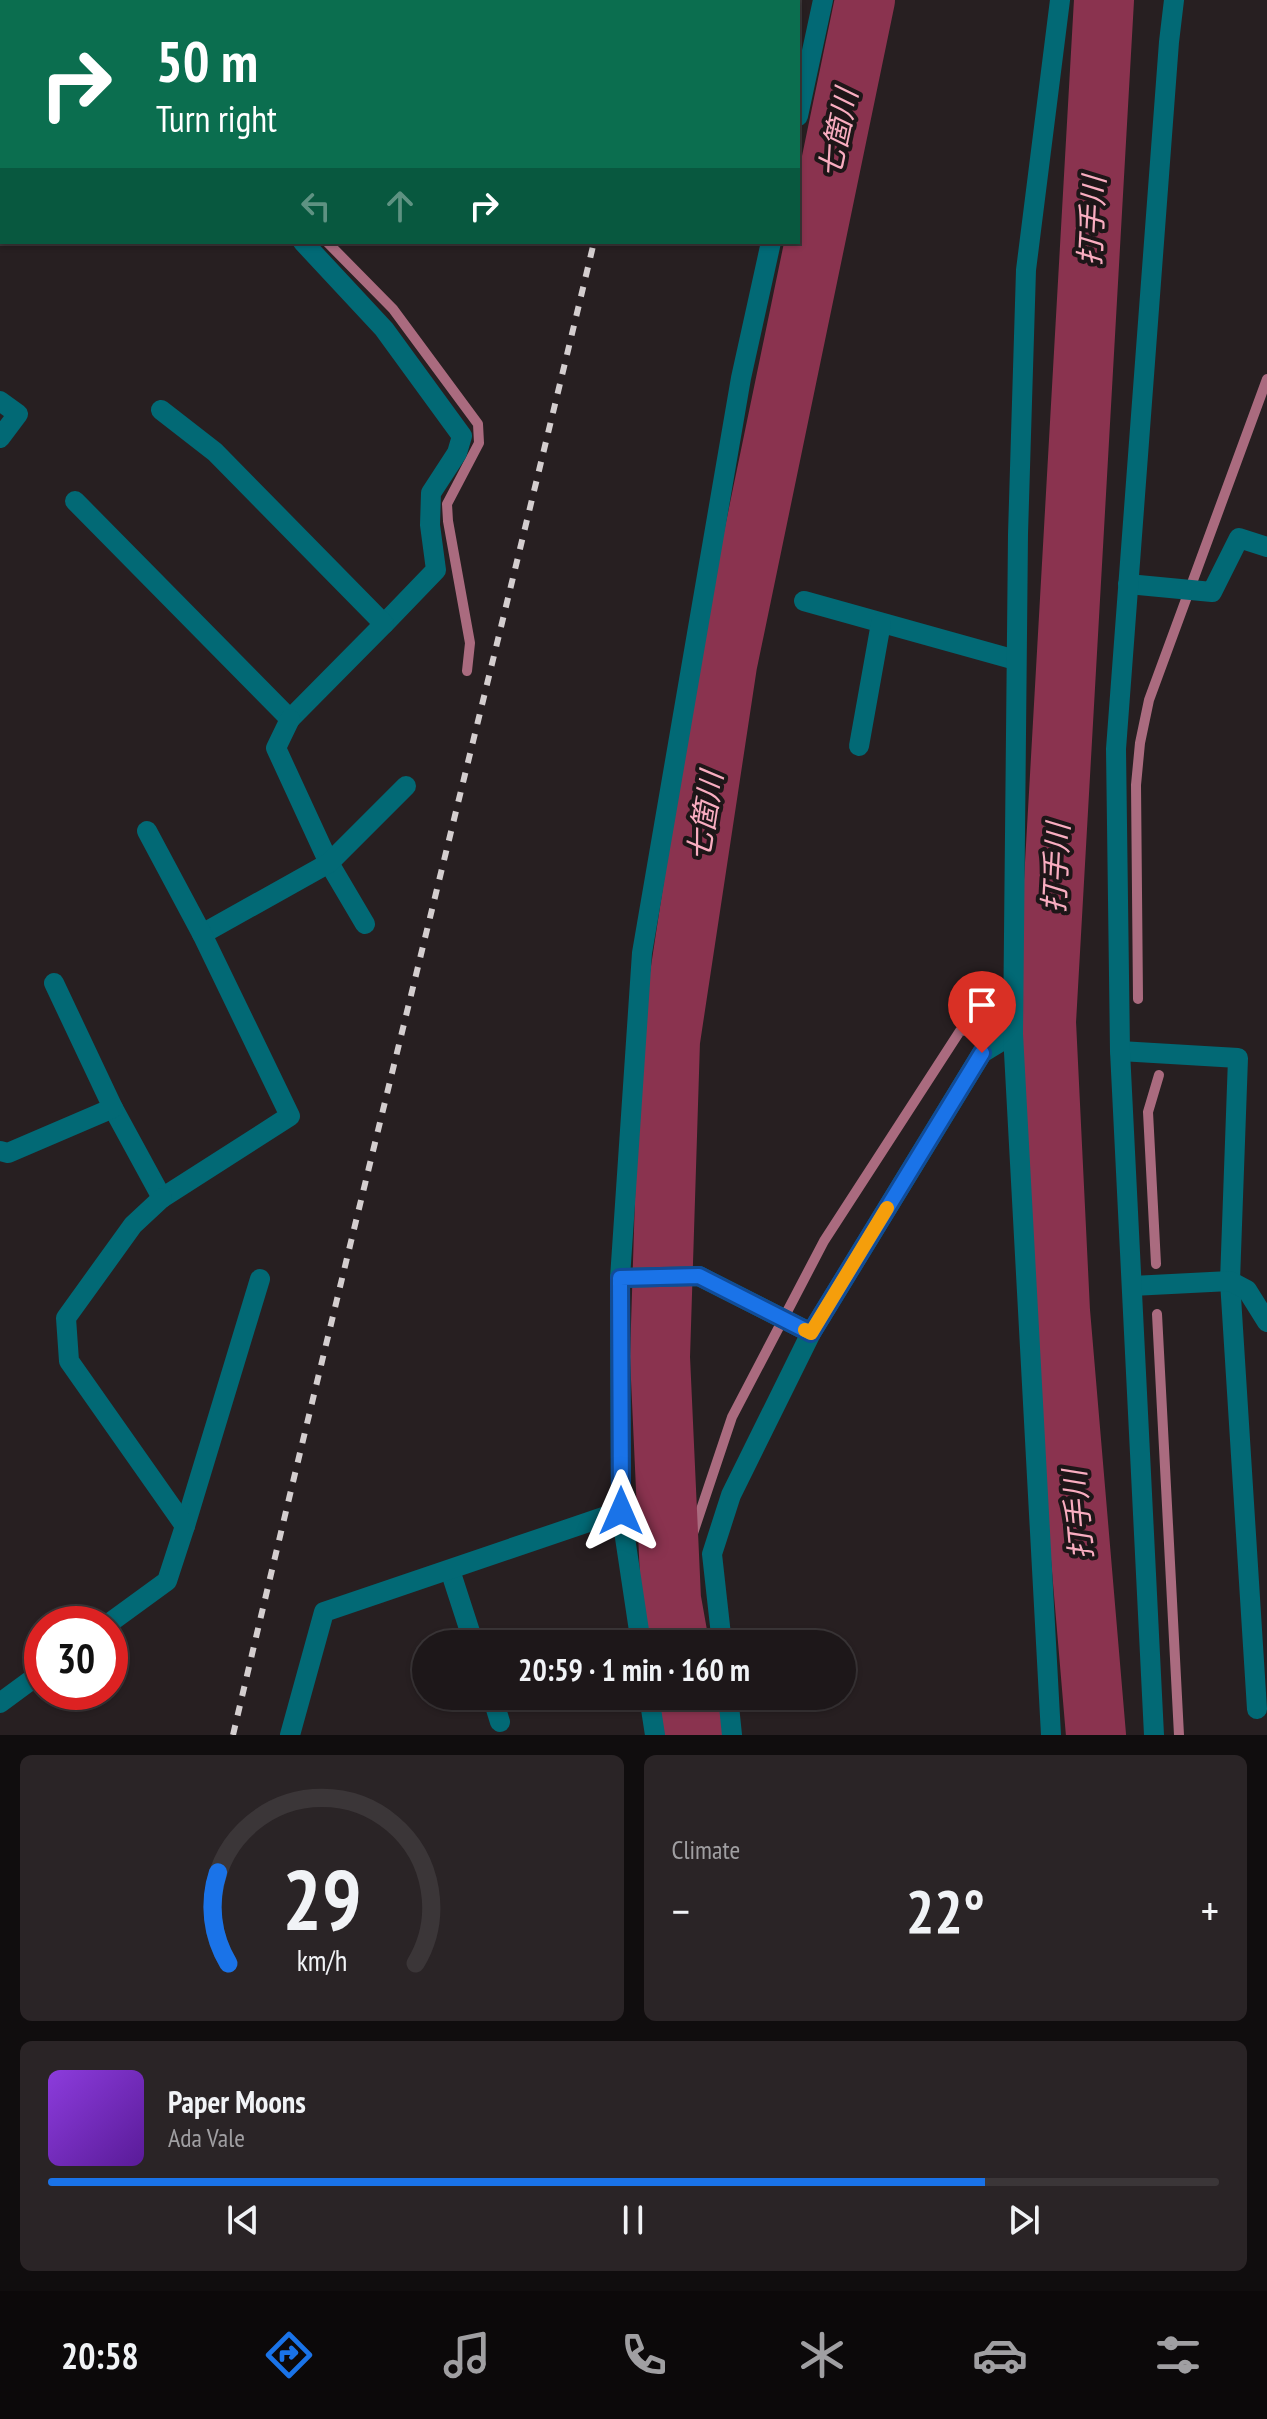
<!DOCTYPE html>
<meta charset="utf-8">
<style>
body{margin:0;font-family:"PT Sans Narrow","Noto Sans JP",sans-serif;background:#2a2426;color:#f1f3f6;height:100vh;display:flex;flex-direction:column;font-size:30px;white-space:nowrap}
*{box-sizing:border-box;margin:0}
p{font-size:26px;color:#a09fa2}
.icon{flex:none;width:44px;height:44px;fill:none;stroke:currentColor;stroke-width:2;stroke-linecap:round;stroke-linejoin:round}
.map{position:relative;height:1735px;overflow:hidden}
.sheet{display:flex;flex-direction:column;gap:20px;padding:20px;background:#100d0e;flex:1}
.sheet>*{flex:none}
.banner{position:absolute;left:0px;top:0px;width:800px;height:244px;box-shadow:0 2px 6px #0004,0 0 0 2px #3b3638;background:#0b6e4f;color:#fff;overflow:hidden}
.speed{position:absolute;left:24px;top:1606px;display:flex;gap:16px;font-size:40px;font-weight:700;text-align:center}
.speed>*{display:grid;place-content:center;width:104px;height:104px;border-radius:50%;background:#1d1719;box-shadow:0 2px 6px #0004,0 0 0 2px #3b3638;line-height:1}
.speed .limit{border:12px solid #d22;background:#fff;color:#111}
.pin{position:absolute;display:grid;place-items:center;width:68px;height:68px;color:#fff;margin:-82px -34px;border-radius:50% 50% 50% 0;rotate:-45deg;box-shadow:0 0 8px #0007}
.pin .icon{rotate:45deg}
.me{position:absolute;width:88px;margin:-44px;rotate:0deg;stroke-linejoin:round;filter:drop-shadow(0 0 6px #0008)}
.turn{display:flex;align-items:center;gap:28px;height:168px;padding:0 24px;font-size:36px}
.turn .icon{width:104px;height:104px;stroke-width:2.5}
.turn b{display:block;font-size:56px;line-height:68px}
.lanes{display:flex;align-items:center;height:76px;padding:0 24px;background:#0003;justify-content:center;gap:40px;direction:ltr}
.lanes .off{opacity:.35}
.big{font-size:60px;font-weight:700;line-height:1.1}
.sheet .widget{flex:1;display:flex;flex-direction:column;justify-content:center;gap:12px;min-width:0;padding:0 28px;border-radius:12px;background:#2a2426}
.sheet .dial{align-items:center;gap:0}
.dial svg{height:208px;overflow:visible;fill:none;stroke:#3b3638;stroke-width:7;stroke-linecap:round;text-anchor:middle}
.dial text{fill:#f1f3f6;stroke:none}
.song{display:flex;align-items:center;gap:24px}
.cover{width:96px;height:96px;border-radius:12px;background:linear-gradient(135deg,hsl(270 70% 55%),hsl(270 70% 35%))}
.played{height:8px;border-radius:4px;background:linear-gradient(90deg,#1a73e8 80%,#3b3638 80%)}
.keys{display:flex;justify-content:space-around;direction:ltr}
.heat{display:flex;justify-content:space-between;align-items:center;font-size:44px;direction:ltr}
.sheet .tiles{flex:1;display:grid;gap:20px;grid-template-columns:1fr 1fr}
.widget:last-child{grid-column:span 2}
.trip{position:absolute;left:412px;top:1630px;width:444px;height:80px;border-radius:40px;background:#1d1719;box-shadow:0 2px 6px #0004,0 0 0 2px #3b3638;font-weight:700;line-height:80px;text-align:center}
.tab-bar{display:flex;height:128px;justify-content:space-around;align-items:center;background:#0c090a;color:#a09fa2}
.tab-bar .icon{width:56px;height:56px}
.tab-bar .active{color:#1a73e8}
.tab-bar b{font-size:36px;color:#f1f3f6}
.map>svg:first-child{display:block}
</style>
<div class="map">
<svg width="1267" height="1735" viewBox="0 0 1267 1735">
<rect width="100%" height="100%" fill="#271f21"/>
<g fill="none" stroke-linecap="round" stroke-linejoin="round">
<g stroke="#aa6b7f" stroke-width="10">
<path d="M244 0V2"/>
<path d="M327 242 393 309 478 424 479 443 447 504 448 521 470 643 467 671"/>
<path d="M1138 999 1136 785 1140 743 1149 700 1267 379"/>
<path d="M1156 1264 1148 1112 1159 1075"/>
<path d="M1157 1314 1179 1735"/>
<path d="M671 1599 732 1417 824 1241 960 1031 1046 1022"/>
</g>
<g stroke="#8a334f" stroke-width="60">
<path d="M679 1644 671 1599 660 1357 670 1041 727 665 865 0"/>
<path d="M688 1696 695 1735"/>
<path d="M1096 1735 1060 1311 1046 1022 1104 0"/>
</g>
<g stroke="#026975" stroke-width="20">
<path d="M228 0V2"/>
<path d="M258 0 259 2"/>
<path d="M414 0 416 2"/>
<path d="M381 2 382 0"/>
<path d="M0 102 2 104"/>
<path d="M798 116 823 0"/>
<path d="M303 242 384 329 462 436 457 453 431 493 430 525 436 570 384 624"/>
<path d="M0 401 18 414 0 438"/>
<path d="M75 501 290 719 384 624 215 452 161 410"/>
<path d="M1128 584 1212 592 1239 538 1267 547"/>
<path d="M804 601 1016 660"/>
<path d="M290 719 276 748 329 863 365 924"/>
<path d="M859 746 881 623"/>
<path d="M202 934 329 863 406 786"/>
<path d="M1120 1051 1238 1058 1230 1281 1257 1709"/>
<path d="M113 1108 162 1198 290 1116 202 934 147 831"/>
<path d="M0 1151 8 1153 113 1108 54 983"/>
<path d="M620 1278 699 1276 811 1333"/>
<path d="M1132 1286 1230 1281 1247 1290 1267 1322"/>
<path d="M185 1526 260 1279"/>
<path d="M450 1570 474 1644"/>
<path d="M108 1624 167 1581 185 1526 69 1361 66 1318 133 1225 162 1198"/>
<path d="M641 1644 621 1511 620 1278 642 953 741 378 771 242"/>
<path d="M722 1644 712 1554 731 1495 811 1333 982 1053 1013 1034"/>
<path d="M492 1696 500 1722"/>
<path d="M649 1696 655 1735"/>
<path d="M728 1696 732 1735"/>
<path d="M0 1703 42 1672"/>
<path d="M290 1735 324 1612 621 1511"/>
<path d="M1051 1735 1013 1034 1018 534 1026 270 1060 0"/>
<path d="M1154 1735 1120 1051 1116 749 1169 42 1174 0"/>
</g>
<g stroke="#d4cecf" stroke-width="6" stroke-dasharray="10 10" stroke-linecap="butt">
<path d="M651 2 652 0"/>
<path d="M233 1735C350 1236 475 740 594 242"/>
</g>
</g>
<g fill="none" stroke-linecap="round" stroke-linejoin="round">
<defs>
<path id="route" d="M621 1511 620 1278 699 1276 811 1333 982 1053"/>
</defs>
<use href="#route" stroke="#114b97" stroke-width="20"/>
<use href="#route" stroke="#1a73e8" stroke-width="14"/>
<path stroke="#f59e0b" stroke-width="14" d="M805 1330 811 1333 887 1208"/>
</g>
<g text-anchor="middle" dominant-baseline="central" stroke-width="8" stroke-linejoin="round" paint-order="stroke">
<g font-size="30" font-style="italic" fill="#f9adc0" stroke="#1e1618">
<text transform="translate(837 133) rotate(-78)">七箇川</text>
<text transform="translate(1091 221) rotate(-87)">打手川</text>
<text transform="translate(704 816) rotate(-81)">七箇川</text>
<text transform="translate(1055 868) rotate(-87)">打手川</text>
<text transform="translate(1077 1515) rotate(-95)">打手川</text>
</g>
</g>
</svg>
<div class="speed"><div class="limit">30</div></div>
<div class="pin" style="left:982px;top:1053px;background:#d93025"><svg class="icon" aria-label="arrive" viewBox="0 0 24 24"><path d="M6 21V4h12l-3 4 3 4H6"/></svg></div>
<svg class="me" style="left:621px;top:1511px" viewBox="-20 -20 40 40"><path d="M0-17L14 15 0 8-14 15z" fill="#1a73e8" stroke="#fff" stroke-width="4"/></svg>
<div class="trip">20:59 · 1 min · 160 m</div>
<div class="banner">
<div class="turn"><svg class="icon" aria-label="right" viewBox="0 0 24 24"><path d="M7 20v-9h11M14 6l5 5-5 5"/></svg><div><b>50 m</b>Turn right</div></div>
<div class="lanes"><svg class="icon off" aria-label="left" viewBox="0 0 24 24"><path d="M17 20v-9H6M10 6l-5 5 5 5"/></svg><svg class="icon off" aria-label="ahead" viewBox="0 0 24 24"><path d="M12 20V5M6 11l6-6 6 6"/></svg><svg class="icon" aria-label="right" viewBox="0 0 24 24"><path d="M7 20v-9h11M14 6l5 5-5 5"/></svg></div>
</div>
</div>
<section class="sheet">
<div class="tiles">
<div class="widget dial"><svg viewBox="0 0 100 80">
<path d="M14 69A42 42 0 1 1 86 69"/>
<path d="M14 69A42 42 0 0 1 10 34" stroke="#1a73e8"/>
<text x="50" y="56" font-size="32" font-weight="700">29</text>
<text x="50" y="72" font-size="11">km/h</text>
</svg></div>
<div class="widget"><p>Climate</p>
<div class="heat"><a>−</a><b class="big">22°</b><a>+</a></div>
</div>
<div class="widget">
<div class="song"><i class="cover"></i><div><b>Paper Moons</b><p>Ada Vale</p></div></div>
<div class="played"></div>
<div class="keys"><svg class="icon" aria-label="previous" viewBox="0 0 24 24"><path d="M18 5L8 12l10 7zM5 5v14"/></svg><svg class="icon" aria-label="pause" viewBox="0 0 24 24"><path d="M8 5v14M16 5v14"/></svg><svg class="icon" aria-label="next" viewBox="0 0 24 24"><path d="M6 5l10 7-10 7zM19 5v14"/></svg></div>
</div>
</div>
</section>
<nav class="tab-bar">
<b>20:58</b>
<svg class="icon active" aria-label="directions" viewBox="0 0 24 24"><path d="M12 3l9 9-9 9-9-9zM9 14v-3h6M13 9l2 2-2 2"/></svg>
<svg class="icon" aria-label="music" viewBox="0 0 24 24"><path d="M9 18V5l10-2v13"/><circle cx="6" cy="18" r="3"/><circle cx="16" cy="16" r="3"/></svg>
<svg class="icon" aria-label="phone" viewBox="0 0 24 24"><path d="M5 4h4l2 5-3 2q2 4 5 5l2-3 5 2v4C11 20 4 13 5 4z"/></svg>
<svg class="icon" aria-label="climate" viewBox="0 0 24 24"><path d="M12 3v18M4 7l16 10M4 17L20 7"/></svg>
<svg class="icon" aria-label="car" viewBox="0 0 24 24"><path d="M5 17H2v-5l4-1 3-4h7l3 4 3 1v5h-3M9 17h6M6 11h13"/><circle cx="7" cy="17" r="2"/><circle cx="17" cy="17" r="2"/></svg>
<svg class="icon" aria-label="filters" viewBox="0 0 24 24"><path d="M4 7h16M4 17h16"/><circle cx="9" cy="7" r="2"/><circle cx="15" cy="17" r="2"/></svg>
</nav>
